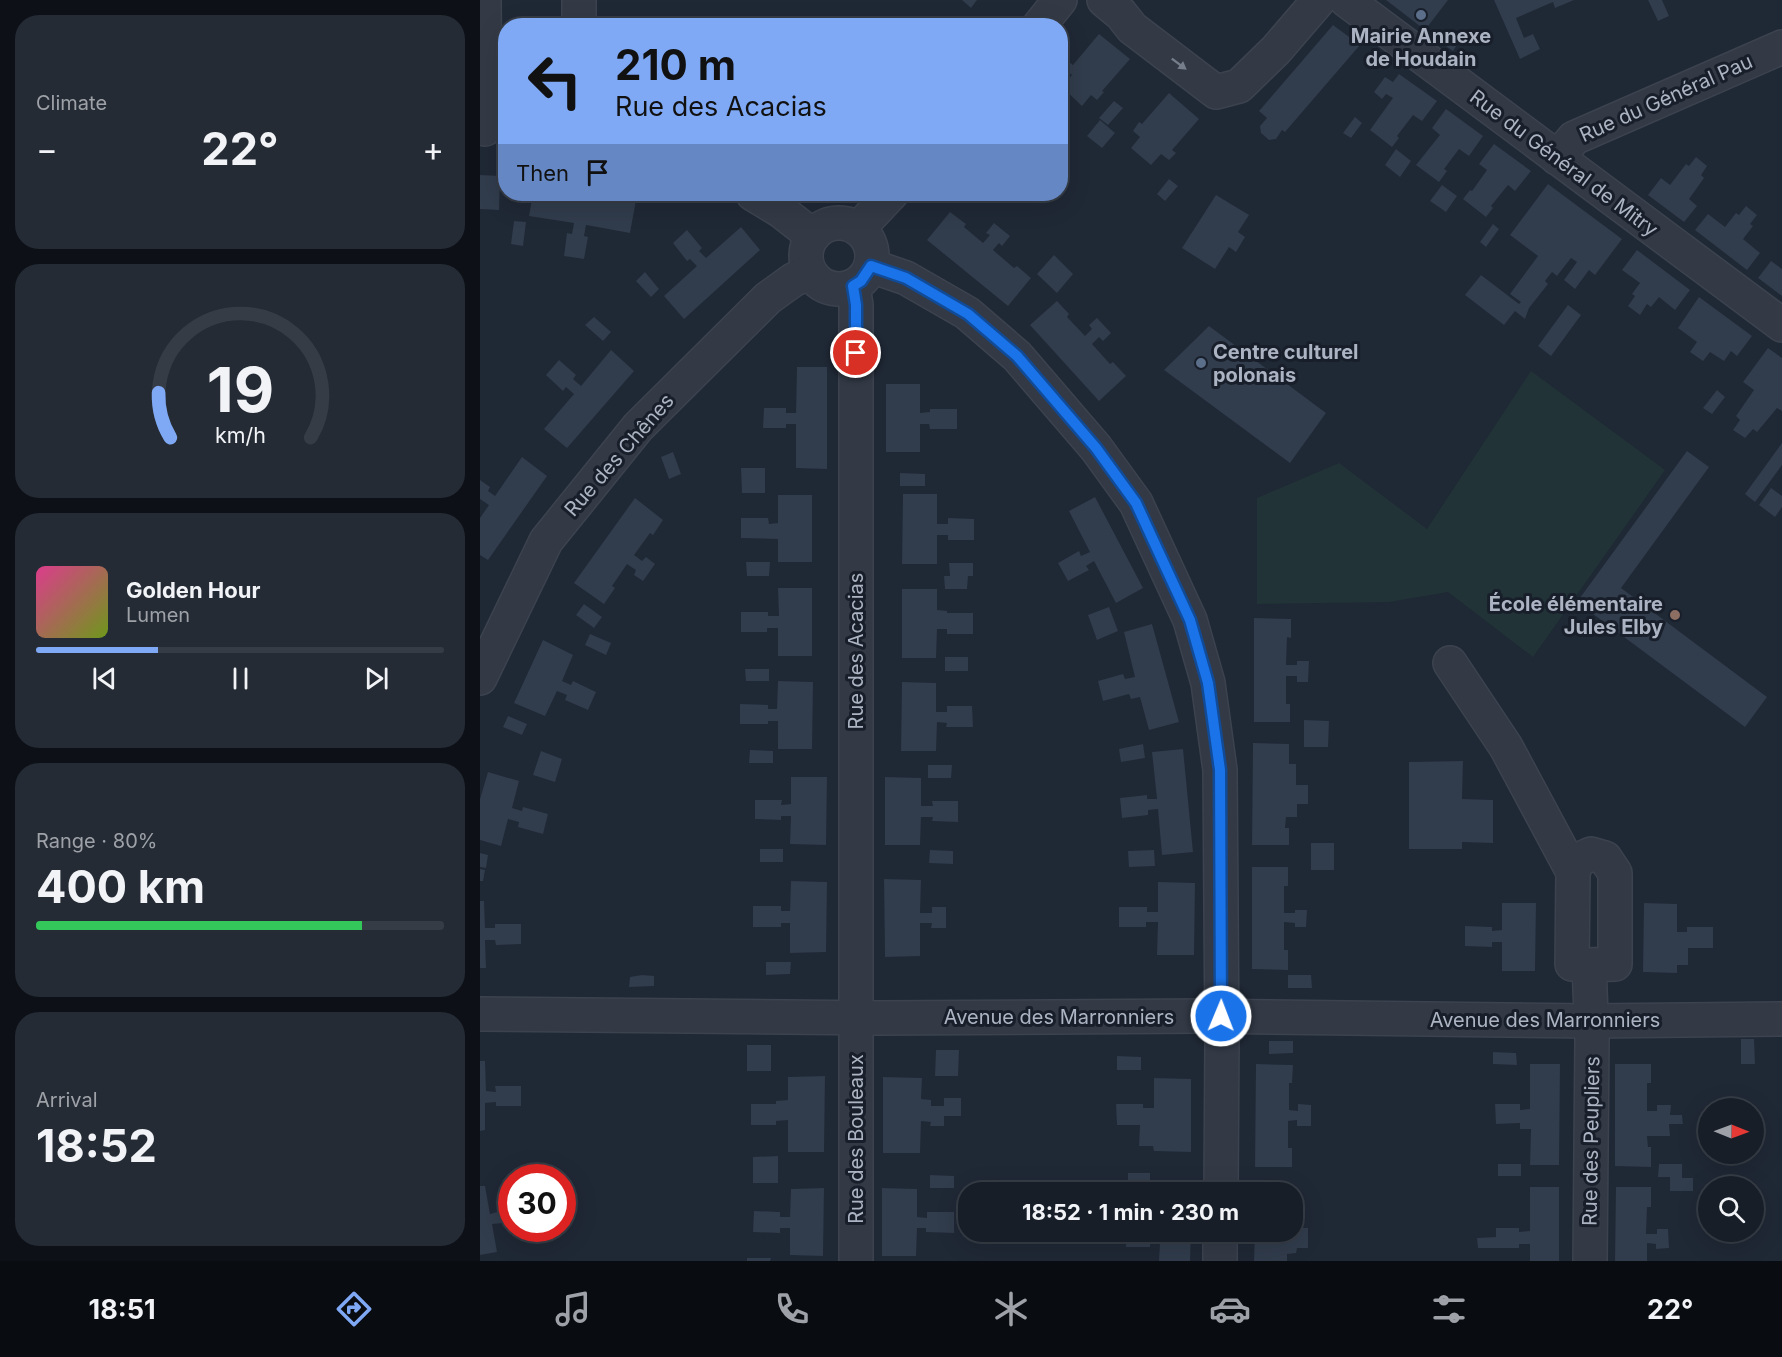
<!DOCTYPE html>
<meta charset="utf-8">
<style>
body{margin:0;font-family:Inter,sans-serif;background:#242b34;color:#f1f3f6;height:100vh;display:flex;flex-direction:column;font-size:22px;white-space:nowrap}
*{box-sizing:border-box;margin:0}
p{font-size:20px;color:#9ea2a8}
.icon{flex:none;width:33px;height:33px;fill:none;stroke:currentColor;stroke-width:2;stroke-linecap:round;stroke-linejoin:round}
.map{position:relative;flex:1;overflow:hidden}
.side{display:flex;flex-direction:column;gap:15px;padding:15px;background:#0d1016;width:480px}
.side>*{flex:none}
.top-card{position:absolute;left:18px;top:18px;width:570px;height:183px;border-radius:24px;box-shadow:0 6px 24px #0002,0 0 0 2px #363c45;background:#7fa9f5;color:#111;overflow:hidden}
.needle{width:39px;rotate:91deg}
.buttons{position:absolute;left:1218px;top:1098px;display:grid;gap:12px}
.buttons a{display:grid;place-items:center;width:66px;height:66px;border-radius:50%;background:#171e28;box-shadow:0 6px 24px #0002,0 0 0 2px #363c45;font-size:30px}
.speed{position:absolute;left:18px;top:1164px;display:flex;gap:12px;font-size:30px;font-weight:700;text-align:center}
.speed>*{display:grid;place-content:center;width:78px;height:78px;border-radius:50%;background:#171e28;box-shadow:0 6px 24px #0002,0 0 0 2px #363c45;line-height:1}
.speed .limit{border:9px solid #d22;background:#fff;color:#111}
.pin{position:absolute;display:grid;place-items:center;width:51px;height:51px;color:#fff;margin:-26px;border:3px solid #fff;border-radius:50%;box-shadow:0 2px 6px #0007}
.me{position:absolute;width:66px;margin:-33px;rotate:1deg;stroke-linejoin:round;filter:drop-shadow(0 0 4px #0008)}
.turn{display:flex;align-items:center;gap:21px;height:126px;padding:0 18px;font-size:27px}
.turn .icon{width:78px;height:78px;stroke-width:2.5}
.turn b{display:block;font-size:42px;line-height:51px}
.then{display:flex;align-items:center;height:57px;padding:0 18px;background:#0003;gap:12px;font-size:22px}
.big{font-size:45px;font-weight:700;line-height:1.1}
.side .tile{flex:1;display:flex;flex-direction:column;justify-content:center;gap:9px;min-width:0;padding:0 21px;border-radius:24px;background:#242b34}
.side .dial{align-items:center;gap:0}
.dial svg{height:156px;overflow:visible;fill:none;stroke:#363c45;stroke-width:7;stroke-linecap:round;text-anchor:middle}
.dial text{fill:#f1f3f6;stroke:none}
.song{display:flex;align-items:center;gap:18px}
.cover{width:72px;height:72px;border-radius:9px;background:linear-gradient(135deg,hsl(330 70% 55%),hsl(80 70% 35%))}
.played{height:6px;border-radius:3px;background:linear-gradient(90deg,#7fa9f5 30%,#363c45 30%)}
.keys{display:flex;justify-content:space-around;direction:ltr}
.heat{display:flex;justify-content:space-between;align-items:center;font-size:33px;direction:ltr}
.charge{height:9px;border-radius:4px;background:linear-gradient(90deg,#34c759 80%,#363c45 0)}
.trip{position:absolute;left:478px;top:1182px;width:345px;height:60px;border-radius:24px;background:#171e28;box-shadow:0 6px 24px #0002,0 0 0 2px #363c45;font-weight:700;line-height:60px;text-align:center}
.tab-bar{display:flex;height:96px;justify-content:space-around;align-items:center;background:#090c10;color:#9ea2a8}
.tab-bar .icon{width:42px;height:42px}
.tab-bar .current{color:#7fa9f5}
.tab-bar b{font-size:27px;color:#f1f3f6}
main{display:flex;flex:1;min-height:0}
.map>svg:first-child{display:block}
</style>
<main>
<section class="side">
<div class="tile"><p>Climate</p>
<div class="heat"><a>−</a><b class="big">22°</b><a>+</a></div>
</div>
<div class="tile dial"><svg viewBox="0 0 100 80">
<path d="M14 69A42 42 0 1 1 86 69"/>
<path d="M14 69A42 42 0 0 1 8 46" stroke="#7fa9f5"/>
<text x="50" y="56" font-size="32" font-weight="700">19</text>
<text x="50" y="72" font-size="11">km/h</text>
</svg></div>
<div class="tile">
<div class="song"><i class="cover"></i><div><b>Golden Hour</b><p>Lumen</p></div></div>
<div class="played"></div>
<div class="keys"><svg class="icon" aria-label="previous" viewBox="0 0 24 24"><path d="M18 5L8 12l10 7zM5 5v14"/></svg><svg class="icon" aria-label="pause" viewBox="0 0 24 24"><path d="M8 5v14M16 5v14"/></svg><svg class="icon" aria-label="next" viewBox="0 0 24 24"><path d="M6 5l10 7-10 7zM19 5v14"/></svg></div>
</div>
<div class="tile"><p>Range · 80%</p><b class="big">400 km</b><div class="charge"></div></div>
<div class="tile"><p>Arrival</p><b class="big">18:52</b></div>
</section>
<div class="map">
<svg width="1302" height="1261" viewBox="0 0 1302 1261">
<rect width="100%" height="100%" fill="#1f2835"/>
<path fill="#213336" d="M1051 371 1185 470 1053 657 968 592 909 602 777 604V498L859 463 947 529Z"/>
<g fill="#313c4c">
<path d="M482 0H497L491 8Z"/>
<path d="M906 0H968L945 30Z"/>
<path d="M1014 0H1094L1075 8 1073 2 1036 18 1044 38 1053 34 1060 49 1040 59Z"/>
<path d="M1168 0H1182L1189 16 1178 21Z"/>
<path d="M853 25 880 45 805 132 802 130 796 139 789 140 781 133 780 126 787 118 779 111Z"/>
<path d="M971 33 980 40 973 51 963 44Z"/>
<path d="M619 34 650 59 622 91 624 92 617 100 611 95 602 106 582 87 592 75 583 67 589 62 593 65Z"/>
<path d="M919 74 957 101 942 121 933 115 917 136 919 138 912 147 890 130 913 98 906 94 902 99 894 92 905 77 913 82Z"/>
<path d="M689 93 719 119 692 150 696 153 689 160 681 154 671 165 651 148 660 137 653 131 659 122 662 124Z"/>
<path d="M634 101 643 108 628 125 619 118Z"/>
<path d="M966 109 1003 136 989 156 979 149 964 169 967 171 959 182 936 165 960 135 952 128Z"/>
<path d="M875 117 882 123 871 138 863 133Z"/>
<path d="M620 120 635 133 622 148 607 136Z"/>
<path d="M1014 144 1051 171 1035 191 1028 185 1011 206 1013 208 1006 217 983 199 990 190 992 191 1007 170 999 164Z"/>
<path d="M916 149 931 161 920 177 905 165Z"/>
<path d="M1216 157 1227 166 1221 175 1224 178 1209 199 1217 206 1204 222 1168 195 1181 178 1190 185 1206 164 1209 166Z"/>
<path d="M0 175 20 176 19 210 0 209Z"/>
<path d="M689 179 698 186 685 201 677 194Z"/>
<path d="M1068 184 1142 239 1115 275 1109 270 1095 289 1084 280 1097 262 1091 258 1077 276 1072 272 1065 281 1068 284 1049 308 1045 319 1035 311 1024 325 985 295 1001 275 1039 304 1041 302 1030 294 1058 256 1030 235Z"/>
<path d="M962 185 977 196 966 212 950 201Z"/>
<path d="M53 194H119L156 200 150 233 106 225 104 236 108 237 104 259 84 256 87 233 92 234 94 223 49 216Z"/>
<path d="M736 195 769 215 758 232 765 237 756 252 749 247 735 269 702 248Z"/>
<path d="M1266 206 1277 215 1270 224 1273 226 1263 239 1280 253 1267 270 1215 230 1228 214 1245 227 1256 213 1259 215Z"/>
<path d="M470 212 486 224 484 227 503 243 510 235 506 233 514 223 530 236 522 246 519 243 513 250 534 268 537 266 551 278 528 306 447 240Z"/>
<path d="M34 221 46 222 43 246 31 244Z"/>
<path d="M1013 224 1019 229 1006 247 1000 242Z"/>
<path d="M261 227 280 250 204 319 184 296 217 266 210 259 207 261 193 243 207 230 222 248 219 251 226 258Z"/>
<path d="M1157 250 1210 290 1195 310 1179 297 1171 307 1167 304 1160 315 1148 306 1155 296 1152 294 1160 283 1142 270Z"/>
<path d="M574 255 593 274 577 293 557 274Z"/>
<path d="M1291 261 1302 269V296L1278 278Z"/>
<path d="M165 272 179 289 171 297 156 281Z"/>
<path d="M1219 297 1272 336 1257 356 1251 351 1244 361 1230 352 1223 361 1210 352 1217 342 1198 328Z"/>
<path d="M577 301 589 314 587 317 605 336 612 329 609 325 617 318 631 333 623 341 619 337 612 344 630 364 633 362 646 376 619 401 550 325Z"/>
<path d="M1088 305 1101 315 1071 356 1058 346Z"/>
<path d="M114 317 131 332 123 341 105 325Z"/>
<path d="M729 326 846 413 810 463 684 370Z"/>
<path d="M1288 348 1302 358V411L1297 408 1277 432 1273 429 1265 438 1253 430 1260 420 1256 416 1274 390 1263 382Z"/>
<path d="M131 350 154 371 87 448 64 429 94 394 86 387 83 391 66 375 79 360 96 375 93 379 101 386Z"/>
<path d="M317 367H347V469L316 468V424H306V428H283L284 408H306V413H316Z"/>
<path d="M406 384H440V413L450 412V409H477V429H450L449 424H440V452H406Z"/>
<path d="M1237 390 1245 397 1232 414 1223 408Z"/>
<path d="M1302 443V465L1275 502 1265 494Z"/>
<path d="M1207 451 1229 467 1141 588 1287 697 1265 727 1097 602Z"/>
<path d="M193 452 201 474 189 479 181 457Z"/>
<path d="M42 457 67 476 8 560 0 555V518L9 505 0 499V480L10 487 8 491 15 496Z"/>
<path d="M261 468H285V493H262Z"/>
<path d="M420 473 445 474V486H420Z"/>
<path d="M1291 488 1302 496V507L1295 517 1279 505Z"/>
<path d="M423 494H457V524H468V518L494 519V540H468V535H457V564H422Z"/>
<path d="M298 495H332V562H298V539L261 538V518H288L289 524 298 523Z"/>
<path d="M615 497 663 588 636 603 614 561 606 566 609 570 588 581 578 563 599 551 601 556 610 552 589 511Z"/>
<path d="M155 498 183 520 173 535 170 533 154 555 162 561 166 557 175 564 163 581 154 575 156 570 147 564 132 586 135 588 124 604 94 583Z"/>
<path d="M266 562H290L289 576H267Z"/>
<path d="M469 563H493V576H488L487 589H465L464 576H470Z"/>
<path d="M298 588H332V656H298V628H287V632H261V612H288V616H299Z"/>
<path d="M422 589H457V610L467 611V613H493V634H467V629H457L456 658H422Z"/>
<path d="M104 604 122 617 114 628 96 615Z"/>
<path d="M629 607 638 631 617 640 608 615Z"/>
<path d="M774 618 811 619V638L807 637 806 665H817V661H829L828 682H817V676H806V704H810V722H774Z"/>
<path d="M672 624 699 722 669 730 660 697 651 699 649 694 623 701 618 681 643 674 645 679 655 677 644 632Z"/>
<path d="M110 634 131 643 126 655 105 645Z"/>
<path d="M63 640 93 655 82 681 91 685 93 681 116 692 108 710 85 700 87 695 77 691 65 716 34 703Z"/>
<rect x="465" y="657" width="23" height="14"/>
<path d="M265 669H289V681H266Z"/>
<path d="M298 681 333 682 332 749H298V721H288V724H260V704L288 705V709H297Z"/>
<path d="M422 682 456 683V712H467V706H492L493 727H466L467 723 457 722 456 751H421Z"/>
<path d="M28 716 47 724 42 735 23 727Z"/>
<path d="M824 720 849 721 848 747H824Z"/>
<path d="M773 743 809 744V764H816V785H828V804H817V817H806L805 828H809V845H772Z"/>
<path d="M663 744 665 758 641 762 639 749Z"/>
<path d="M703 749 713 852 682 855 678 809 668 810V815L642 818 640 798 667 795V799H677L672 752Z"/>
<path d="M270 750 293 751V763H269Z"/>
<path d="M61 751 82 759 75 782 53 775Z"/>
<path d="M983 761 982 799 1013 800V843L982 842V849H929V762Z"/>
<path d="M448 765H472L471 778H448Z"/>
<path d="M8 772 39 781 32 808 42 811 43 807 68 814 63 834 38 827 39 822 28 819 21 846 0 840V799Z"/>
<path d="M311 777H347L346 845 310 844 311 816H301V820L275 819V800H302L301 805 311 804Z"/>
<path d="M405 777 441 778V806H453L452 801H478V822L452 821 453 817H441L440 845H405Z"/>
<rect x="831" y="843" width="23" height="27"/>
<rect x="280" y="849" width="23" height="13"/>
<path d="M450 850 473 851V864L449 863Z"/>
<path d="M674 850 675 866 649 867 648 851Z"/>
<path d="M0 853 8 855 6 868 0 867Z"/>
<path d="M772 867H808V886H804V913H815V910H827L826 927H815V923L804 922V950H808V970L772 969Z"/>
<path d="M0 869 5 870 3 881H0Z"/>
<path d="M404 879 441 880 440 913H452V907H466V928H451L452 923H440V956L405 957Z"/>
<path d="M311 881 347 882 346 952 310 953V923H301V927H273V906H301V911H310Z"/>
<path d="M678 882 715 883 714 955H677L678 922H666V927H639V907H667V912H678Z"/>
<path d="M0 901H4L5 928H15V924H41V944L16 945 15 940H5L6 968H0Z"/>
<path d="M1022 903H1056L1055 971H1022V942H1012V947L985 946V926L1012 927V931L1022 930Z"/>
<path d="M1164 903 1197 904V932H1207V927H1233V948H1208V965H1197V973L1163 972Z"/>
<path d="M286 962H311L310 974 286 975Z"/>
<path d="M162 975 174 976V986L149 987 150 977Z"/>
<path d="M808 975H831L832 988H808Z"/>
<path d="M1261 1039H1274L1275 1064H1261Z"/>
<path d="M789 1041H813V1053L789 1054Z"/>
<rect x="267" y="1045" width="24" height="26"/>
<path d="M456 1050H479L478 1076H455Z"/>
<path d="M1013 1052 1036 1053 1037 1065 1013 1064Z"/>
<path d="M637 1056 661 1057V1070H637Z"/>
<path d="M0 1061H5L6 1091 16 1092 15 1086H41V1106H16V1102L5 1103V1130L0 1131Z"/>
<path d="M776 1064 813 1065 812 1083H809V1110L818 1111V1104L831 1105V1126H817V1120L808 1121V1148H812V1167H775Z"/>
<path d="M1050 1064H1080L1079 1165H1050L1051 1129H1040V1123L1016 1124 1015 1104H1040V1110L1050 1109Z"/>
<path d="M1135 1064H1171V1083H1167V1111H1177V1105H1191L1190 1115H1202L1203 1124H1189L1190 1136H1167L1168 1147H1171V1167L1135 1166Z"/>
<path d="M345 1076 344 1152H308V1120L296 1121V1125H271V1104H296V1101L308 1100V1077Z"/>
<path d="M403 1077 442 1078 441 1099 451 1100V1106H464V1098H481V1116H464V1126H450L451 1122 441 1121 440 1153H403Z"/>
<path d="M674 1078 711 1079V1152L674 1151 673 1146H659L660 1125H637L636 1104H663V1108H674Z"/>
<path d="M298 1156V1183H273V1157Z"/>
<rect x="1018" y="1164" width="23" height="12"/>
<path d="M1179 1164H1202V1178H1213V1191H1190V1177H1178Z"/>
<rect x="648" y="1173" width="22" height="14"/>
<path d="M450 1175 474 1176V1188H450Z"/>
<path d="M0 1186H5L10 1214 21 1211 20 1208 32 1206V1226L24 1227 23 1223 12 1224 17 1252 0 1255Z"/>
<path d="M680 1187 711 1188V1192H680Z"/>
<path d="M1050 1187H1079V1261H1050V1244H1039V1248H998L997 1238 1016 1237V1228H1039V1232L1050 1231Z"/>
<path d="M1136 1187H1171V1207H1167L1166 1234H1177V1229H1188L1189 1248 1176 1249V1244L1167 1243V1261H1135Z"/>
<path d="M344 1188 343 1256 310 1255V1228H300V1233L273 1232 274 1211 300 1212V1217H310L311 1189Z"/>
<path d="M402 1188 437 1189V1217L447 1218V1212H474V1233L446 1232V1228H437L436 1256H402Z"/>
<rect x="775" y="1188" width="36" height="4"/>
<path d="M817 1228H828V1248H817L816 1253 807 1254V1261H774L775 1232H807V1234H817Z"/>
<path d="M647 1232H711L710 1261H679L680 1243H670V1247H646Z"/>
<path d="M267 1258H291L290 1261H267Z"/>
</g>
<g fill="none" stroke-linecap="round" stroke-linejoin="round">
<defs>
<g id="minor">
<path d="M4 0 5 129"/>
<path d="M99 0V26"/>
<path d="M624 0 641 14 652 28 736 92 759 86 796 50 839 0"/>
<path d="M866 0 1302 325"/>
<path d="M559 26 580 0"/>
<path d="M1077 158 1094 138 1302 47"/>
<path d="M273 194 301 211 333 236"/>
<circle cx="359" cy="256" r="33"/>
<path d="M378 229 411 194"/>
<path d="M391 266 426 278 487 313 537 356 616 448 656 503 710 620 728 683 740 770 742 1040 741 1192"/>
<path d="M373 286 376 305V1261"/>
<path d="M970 663 1026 747 1093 872"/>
<path d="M0 678 66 541 158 427 288 298 313 280 330 272"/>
<path d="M1109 965 1092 964 1093 872 1098 860 1111 854 1125 858 1135 873V964L1109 965 1112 1040 1110 1261"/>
<path d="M0 1014 400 1018 721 1016 1112 1021 1302 1019"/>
<path d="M740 1261V1232"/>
</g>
</defs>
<use href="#minor" stroke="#3c434f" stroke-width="36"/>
<use href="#minor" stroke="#333a46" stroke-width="33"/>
</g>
<defs><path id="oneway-solid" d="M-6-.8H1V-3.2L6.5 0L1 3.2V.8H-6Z" transform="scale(1.5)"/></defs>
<use fill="#767d8b" href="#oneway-solid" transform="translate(699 64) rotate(37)"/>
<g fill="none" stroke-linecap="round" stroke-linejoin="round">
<defs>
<path id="route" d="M376 353V305L373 286 381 281 391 266 426 278 488 314 537 356 616 448 656 503 710 620 728 683 740 770 741 1016"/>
</defs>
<use href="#route" stroke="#114b97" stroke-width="15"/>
<use href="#route" stroke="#1a73e8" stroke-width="10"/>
</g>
<g fill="#5c6f8a" stroke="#181f2a" stroke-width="2">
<circle cx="941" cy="15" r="6"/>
<circle cx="721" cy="363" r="6"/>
</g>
<circle fill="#8d6e63" stroke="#181f2a" stroke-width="2" cx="1195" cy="615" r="6"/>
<g text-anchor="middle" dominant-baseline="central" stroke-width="6" stroke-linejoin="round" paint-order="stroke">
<g font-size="20" font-weight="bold" fill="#acb4c3" stroke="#181f2a">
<text x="941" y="36">Mairie Annexe<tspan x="941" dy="23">de Houdain</tspan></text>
<text x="733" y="352" text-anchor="start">Centre culturel<tspan x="733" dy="23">polonais</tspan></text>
<text x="1183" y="604" text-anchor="end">École élémentaire<tspan x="1183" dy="23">Jules Elby</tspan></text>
</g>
<g font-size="20" fill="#acb4c3" stroke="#181f2a">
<text transform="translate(1186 98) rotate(-24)">Rue du Général Pau</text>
<text transform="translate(1084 163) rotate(37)">Rue du Général de Mitry</text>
<text transform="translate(139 455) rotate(-49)">Rue des Chênes</text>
<text transform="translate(376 651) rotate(-90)">Rue des Acacias</text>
<text x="579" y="1017">Avenue des Marronniers</text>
<text x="1065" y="1020">Avenue des Marronniers</text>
<text transform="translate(376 1139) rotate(-90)">Rue des Bouleaux</text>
<text transform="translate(1111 1141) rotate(-89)">Rue des Peupliers</text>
</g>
</g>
</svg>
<div class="buttons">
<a><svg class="needle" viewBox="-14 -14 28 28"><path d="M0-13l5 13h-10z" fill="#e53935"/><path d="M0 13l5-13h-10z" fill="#9ea2a8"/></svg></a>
<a><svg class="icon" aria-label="search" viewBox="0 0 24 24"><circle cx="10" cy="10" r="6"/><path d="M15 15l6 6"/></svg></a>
</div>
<div class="speed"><div class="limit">30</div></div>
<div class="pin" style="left:376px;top:353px;background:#d93025"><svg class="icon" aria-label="arrive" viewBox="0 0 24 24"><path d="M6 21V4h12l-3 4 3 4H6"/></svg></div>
<svg class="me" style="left:741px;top:1016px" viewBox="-20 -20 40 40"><circle r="17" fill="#1a73e8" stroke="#fff" stroke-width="3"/><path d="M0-11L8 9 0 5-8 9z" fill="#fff"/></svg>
<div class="trip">18:52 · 1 min · 230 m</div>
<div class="top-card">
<div class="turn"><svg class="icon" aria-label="left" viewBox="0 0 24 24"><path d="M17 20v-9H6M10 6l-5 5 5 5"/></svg><div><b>210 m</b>Rue des Acacias</div></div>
<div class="then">Then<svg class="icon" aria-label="arrive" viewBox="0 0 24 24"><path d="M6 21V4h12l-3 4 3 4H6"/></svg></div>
</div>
</div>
</main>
<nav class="tab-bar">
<b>18:51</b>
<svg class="icon current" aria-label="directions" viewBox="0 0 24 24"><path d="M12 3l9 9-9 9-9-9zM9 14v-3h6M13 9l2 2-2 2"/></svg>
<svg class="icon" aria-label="music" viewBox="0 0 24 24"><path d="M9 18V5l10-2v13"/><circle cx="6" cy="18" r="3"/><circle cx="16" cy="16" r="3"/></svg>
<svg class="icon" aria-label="phone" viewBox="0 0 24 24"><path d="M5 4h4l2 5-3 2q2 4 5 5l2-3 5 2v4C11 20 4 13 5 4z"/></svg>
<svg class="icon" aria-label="climate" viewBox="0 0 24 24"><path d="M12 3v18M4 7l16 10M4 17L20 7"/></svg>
<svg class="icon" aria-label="car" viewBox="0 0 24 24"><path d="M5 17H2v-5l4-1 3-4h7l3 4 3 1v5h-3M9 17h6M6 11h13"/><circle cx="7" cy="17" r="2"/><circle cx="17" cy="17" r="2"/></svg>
<svg class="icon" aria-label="filters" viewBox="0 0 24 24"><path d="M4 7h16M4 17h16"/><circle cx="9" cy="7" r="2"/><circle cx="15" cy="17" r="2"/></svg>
<b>22°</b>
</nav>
